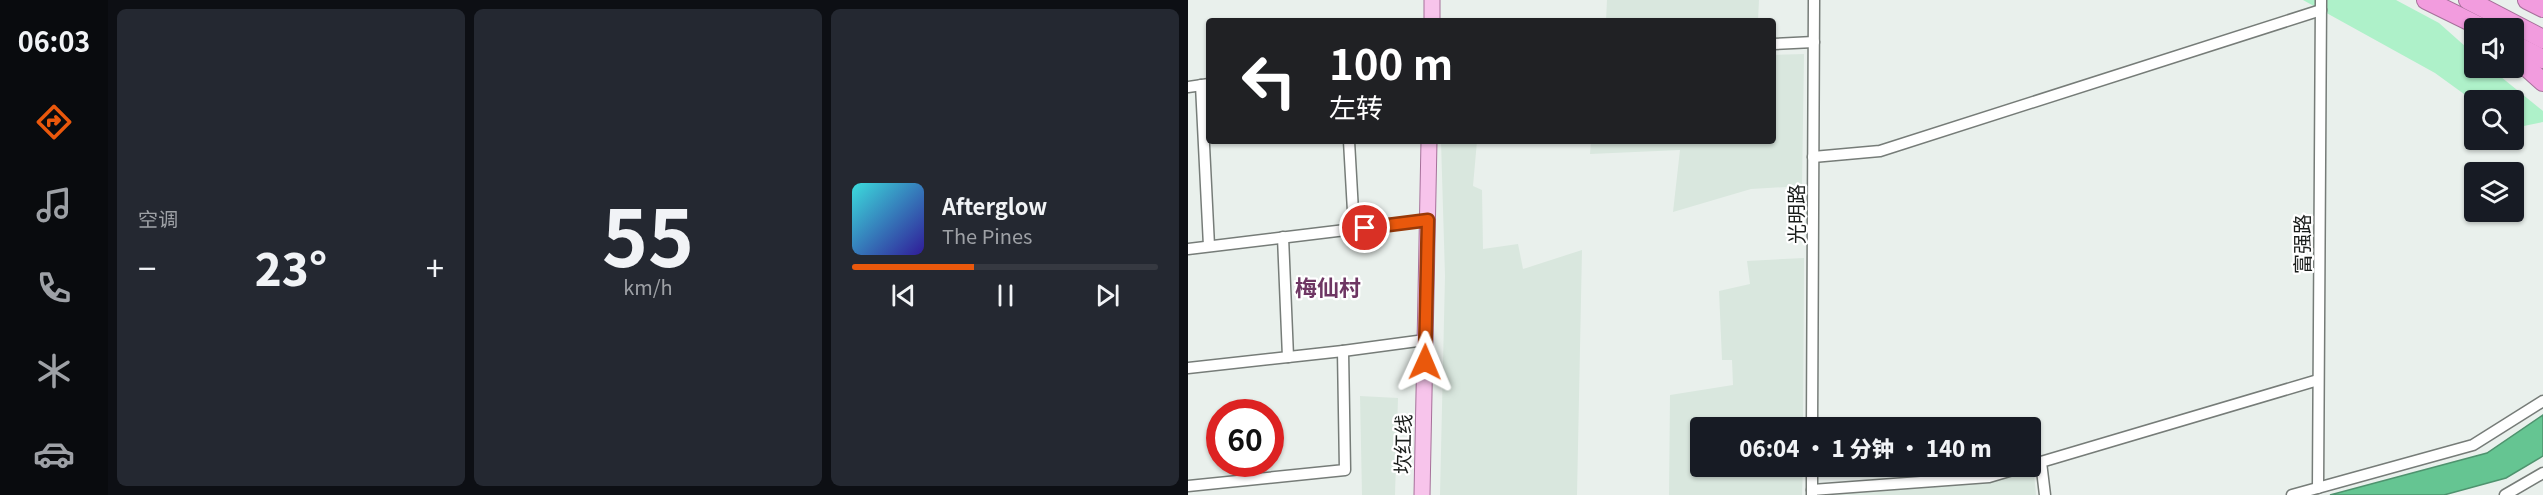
<!DOCTYPE html>
<html lang="zh">
<meta charset="utf-8">
<style>
body{margin:0;font-family:Georgia,"Noto Sans SC",serif;background:#242831;color:#f1f3f6;height:100vh;display:flex;flex-direction:column;font-size:22px;white-space:nowrap}
*{box-sizing:border-box;margin:0}
p{font-size:20px;color:#9ea1a6}
.icon{flex:none;width:33px;height:33px;fill:none;stroke:currentColor;stroke-width:2;stroke-linecap:round;stroke-linejoin:round}
.map{position:relative;flex:1;overflow:hidden}
.sheet{display:flex;flex-direction:column;gap:9px;padding:9px;background:#0d0f14;width:1080px}
.sheet>*{flex:none}
.guide{position:absolute;left:18px;top:18px;width:570px;height:126px;border-radius:6px;box-shadow:0 2px 4px #0004;background:#202124;color:#fff;overflow:hidden}
.buttons{position:absolute;left:1276px;top:18px;display:grid;gap:12px}
.buttons a{display:grid;place-items:center;width:60px;height:60px;border-radius:6px;background:#171b24;box-shadow:0 2px 4px #0004;font-size:30px}
.speed{position:absolute;left:18px;top:399px;display:flex;gap:12px;font-size:30px;font-weight:700;text-align:center}
.speed>*{display:grid;place-content:center;width:78px;height:78px;border-radius:50%;background:#171b24;box-shadow:0 2px 4px #0004;line-height:1}
.speed .limit{border:9px solid #d22;background:#fff;color:#111}
.pin{position:absolute;display:grid;place-items:center;width:51px;height:51px;color:#fff;margin:-26px;border:3px solid #fff;border-radius:50%;box-shadow:0 2px 6px #0007}
.me{position:absolute;width:66px;margin:-33px;rotate:1deg;stroke-linejoin:round;filter:drop-shadow(0 0 4px #0008)}
.turn{display:flex;align-items:center;gap:21px;height:126px;padding:0 24px;font-size:27px}
.turn .icon{width:78px;height:78px;stroke-width:2.5}
.turn b{display:block;font-size:42px;line-height:51px}
.big{font-size:45px;font-weight:800;line-height:1.1}
.sheet .tile{flex:1;display:flex;flex-direction:column;justify-content:center;gap:9px;min-width:0;padding:0 21px;border-radius:9px;background:#242831}
.sheet .dial{align-items:center;gap:0}
.dial b{font-size:78px;line-height:1}
.song{display:flex;align-items:center;gap:18px}
.cover{width:72px;height:72px;border-radius:9px;background:linear-gradient(135deg,hsl(180 70% 55%),hsl(250 70% 35%))}
.played{height:6px;border-radius:3px;background:linear-gradient(90deg,#ea580c 40%,#363941 40%)}
.keys{display:flex;justify-content:space-around;direction:ltr}
.heat{display:flex;justify-content:space-between;align-items:center;font-size:33px;direction:ltr}
.sheet .tiles{flex:1;display:grid;gap:9px;grid-template-columns:repeat(3,1fr)}
.trip{position:absolute;left:502px;top:417px;width:351px;height:60px;border-radius:6px;background:#171b24;box-shadow:0 2px 4px #0004;font-weight:800;line-height:60px;text-align:center}
main{display:flex;flex:1;min-height:0}
.dock{display:flex;flex-direction:column;width:108px;justify-content:space-around;align-items:center;background:#090b0e;color:#9ea1a6}
.dock .icon{width:42px;height:42px}
.dock .current{color:#ea580c}
.dock b{font-size:27px;color:#f1f3f6}
.map>svg:first-child{display:block}
</style>
<main>
<nav class="dock">
<b>06:03</b>
<svg class="icon current" aria-label="directions" viewBox="0 0 24 24"><path d="M12 3l9 9-9 9-9-9zM9 14v-3h6M13 9l2 2-2 2"/></svg>
<svg class="icon" aria-label="music" viewBox="0 0 24 24"><path d="M9 18V5l10-2v13"/><circle cx="6" cy="18" r="3"/><circle cx="16" cy="16" r="3"/></svg>
<svg class="icon" aria-label="phone" viewBox="0 0 24 24"><path d="M5 4h4l2 5-3 2q2 4 5 5l2-3 5 2v4C11 20 4 13 5 4z"/></svg>
<svg class="icon" aria-label="climate" viewBox="0 0 24 24"><path d="M12 3v18M4 7l16 10M4 17L20 7"/></svg>
<svg class="icon" aria-label="car" viewBox="0 0 24 24"><path d="M5 17H2v-5l4-1 3-4h7l3 4 3 1v5h-3M9 17h6M6 11h13"/><circle cx="7" cy="17" r="2"/><circle cx="17" cy="17" r="2"/></svg>
</nav>
<section class="sheet">
<div class="tiles">
<div class="tile"><p>空调</p>
<div class="heat"><a>−</a><b class="big">23°</b><a>+</a></div>
</div>
<div class="tile dial"><b>55</b><p>km/h</p></div>
<div class="tile">
<div class="song"><i class="cover"></i><div><b>Afterglow</b><p>The Pines</p></div></div>
<div class="played"></div>
<div class="keys"><svg class="icon" aria-label="previous" viewBox="0 0 24 24"><path d="M18 5L8 12l10 7zM5 5v14"/></svg><svg class="icon" aria-label="pause" viewBox="0 0 24 24"><path d="M8 5v14M16 5v14"/></svg><svg class="icon" aria-label="next" viewBox="0 0 24 24"><path d="M6 5l10 7-10 7zM19 5v14"/></svg></div>
</div>
</div>
</section>
<div class="map">
<svg width="1355" height="495" viewBox="0 0 1355 495">
<rect width="100%" height="100%" fill="#e9f0ec"/>
<g fill="#d9e7de">
<path d="M419 0H571L570 21H418Z"/>
<path d="M616 54 614 186 563 189 485 212 492 150 402 154 403 141H585V55Z"/>
<path d="M253 141H289L285 186 294 190 295 249 330 244 335 269 394 250 389 495H252L257 276Z"/>
<path d="M616 258 615 427 513 428V466L615 467 614 495H481L482 395 545 385 544 360H534L531 291 562 284 559 261Z"/>
<path d="M172 396 210 398 207 495H174Z"/>
<path d="M846 473 848 495H624L696 488Z"/>
</g>
<path fill="#aef1c9" d="M1115 0H1208L1251 23 1287 55V68H1302L1355 111V122L1326 128V100L1287 102 1247 73Z"/>
<path fill="#65c592" stroke="#4e936e" stroke-width="1.5" d="M1355 415V456L1318 478 1256 495H1142L1299 453Z"/>
<g fill="none" stroke-linecap="round" stroke-linejoin="round">
<defs>
<g id="minor">
<path d="M585 44 626 42"/>
<path d="M13 85 21 246"/>
<path d="M0 87 21 84"/>
<path d="M161 141 166 229"/>
<path d="M625 157 692 151 1133 10"/>
<path d="M95 237 100 357"/>
<path d="M0 249 240 220"/>
<path d="M0 368 155 351"/>
<path d="M624 428 626 0"/>
<path d="M0 486 157 470 155 351 237 340"/>
<path d="M1130 488 1133 0"/>
<path d="M624 490 801 477 838 466"/>
<path d="M624 495V466"/>
<path d="M857 495 853 462 1130 380"/>
<path d="M1104 495 1285 445 1355 401"/>
<path d="M1317 495 1355 473"/>
</g>
<g id="primary">
<path d="M244 21V0"/>
<path d="M234 495 241 141"/>
</g>
<g id="motorway">
<path d="M1238 0 1295 28"/>
<path d="M1280 0 1355 39"/>
<path d="M1339 0 1355 8"/>
<path d="M1326 44 1355 59"/>
<path d="M1326 56 1355 82"/>
</g>
</defs>
<use href="#minor" stroke="#767c78" stroke-width="13"/>
<use href="#primary" stroke="#a6709a" stroke-width="17"/>
<use href="#motorway" stroke="#a6709a" stroke-width="20"/>
<use href="#minor" stroke="#fff" stroke-width="10"/>
<use href="#primary" stroke="#f7c4eb" stroke-width="15"/>
<use href="#motorway" stroke="#f29cde" stroke-width="18"/>
</g>
<g fill="none" stroke-linecap="round" stroke-linejoin="round">
<defs>
<path id="route" d="M177 228 240 220 237 362"/>
</defs>
<use href="#route" stroke="#983908" stroke-width="15"/>
<use href="#route" stroke="#ea580c" stroke-width="10"/>
</g>
<g text-anchor="middle" dominant-baseline="central" stroke-width="4.5" stroke-linejoin="round" paint-order="stroke">
<g font-size="20" fill="#1a1d1b" stroke="#fff">
<text transform="translate(607 214) rotate(-90)">光明路</text>
<text transform="translate(1113 244) rotate(-90)">富强路</text>
<text transform="translate(214 444) rotate(-89)">坎红线</text>
</g>
<g font-size="22" font-weight="bold" fill="#6e3663" stroke="#fff">
<text x="140" y="286">梅仙村</text>
</g>
</g>
</svg>
<div class="buttons">
<a><svg class="icon" aria-label="sound" viewBox="0 0 24 24"><path d="M4 9h4l5-4v14l-5-4H4zM17 9q2 3 0 6"/></svg></a>
<a><svg class="icon" aria-label="search" viewBox="0 0 24 24"><circle cx="10" cy="10" r="6"/><path d="M15 15l6 6"/></svg></a>
<a><svg class="icon" aria-label="layers" viewBox="0 0 24 24"><path d="M12 4l9 5-9 5-9-5zM3 14l9 5 9-5"/></svg></a>
</div>
<div class="speed"><div class="limit">60</div></div>
<div class="pin" style="left:177px;top:228px;background:#d93025"><svg class="icon" aria-label="arrive" viewBox="0 0 24 24"><path d="M6 21V4h12l-3 4 3 4H6"/></svg></div>
<svg class="me" style="left:237px;top:362px" viewBox="-20 -20 40 40"><path d="M0-17L14 15 0 8-14 15z" fill="#ea580c" stroke="#fff" stroke-width="4"/></svg>
<div class="trip">06:04 · 1 分钟 · 140 m</div>
<div class="guide">
<div class="turn"><svg class="icon" aria-label="left" viewBox="0 0 24 24"><path d="M17 20v-9H6M10 6l-5 5 5 5"/></svg><div><b>100 m</b>左转</div></div>
</div>
</div>
</main>
